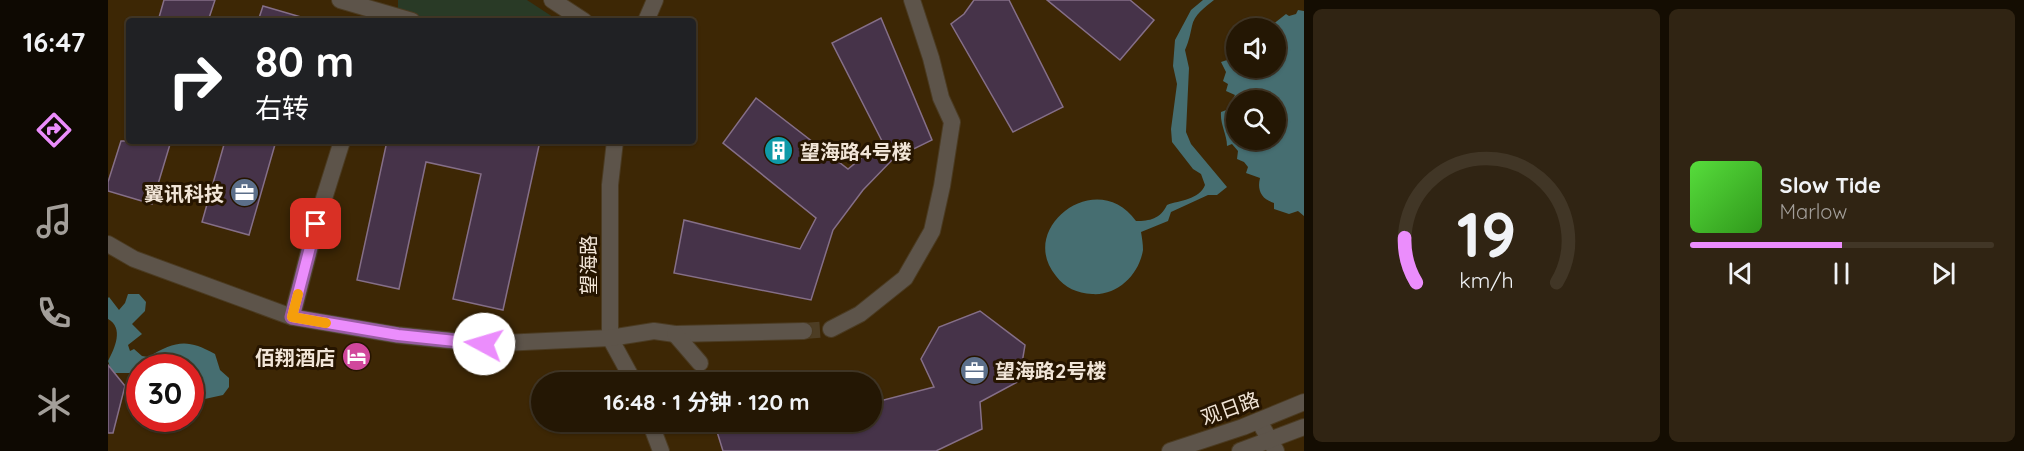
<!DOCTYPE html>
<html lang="zh">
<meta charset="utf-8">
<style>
body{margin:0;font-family:Quicksand,"Noto Sans SC",sans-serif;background:#302413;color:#f1f3f6;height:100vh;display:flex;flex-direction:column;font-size:22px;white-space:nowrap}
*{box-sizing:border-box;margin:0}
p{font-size:20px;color:#a39f9a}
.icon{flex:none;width:33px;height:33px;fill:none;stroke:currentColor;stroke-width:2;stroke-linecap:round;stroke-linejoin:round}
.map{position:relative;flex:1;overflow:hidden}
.panel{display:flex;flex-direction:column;gap:9px;padding:9px;background:#140d02;width:720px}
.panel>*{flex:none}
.banner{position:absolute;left:18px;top:18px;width:570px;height:126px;border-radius:6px;box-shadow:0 2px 4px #0004,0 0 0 2px #413626;background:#202124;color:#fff;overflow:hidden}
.controls{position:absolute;left:1118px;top:18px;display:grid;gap:12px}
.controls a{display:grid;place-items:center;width:60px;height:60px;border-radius:50%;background:#241704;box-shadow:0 2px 4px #0004,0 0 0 2px #413626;font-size:30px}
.speed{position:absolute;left:18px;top:354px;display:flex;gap:12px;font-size:30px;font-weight:700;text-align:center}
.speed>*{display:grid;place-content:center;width:78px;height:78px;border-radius:50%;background:#241704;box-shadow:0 2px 4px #0004,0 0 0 2px #413626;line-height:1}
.speed .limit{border:9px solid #d22;background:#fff;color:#111}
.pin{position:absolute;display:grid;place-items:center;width:51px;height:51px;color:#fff;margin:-26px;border-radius:12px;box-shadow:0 3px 9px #0006}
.me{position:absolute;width:66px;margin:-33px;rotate:276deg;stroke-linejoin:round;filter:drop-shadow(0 0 4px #0008)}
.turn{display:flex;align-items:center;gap:21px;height:126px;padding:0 30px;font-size:27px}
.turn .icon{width:78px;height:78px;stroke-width:2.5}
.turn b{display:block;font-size:42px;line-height:51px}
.panel .card{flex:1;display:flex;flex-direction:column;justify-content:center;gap:9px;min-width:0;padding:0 21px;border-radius:9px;background:#302413}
.panel .dial{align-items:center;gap:0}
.dial svg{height:156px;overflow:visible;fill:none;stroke:#413626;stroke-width:7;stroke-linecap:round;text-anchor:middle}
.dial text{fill:#f1f3f6;stroke:none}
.song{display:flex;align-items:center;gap:18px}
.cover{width:72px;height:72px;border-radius:9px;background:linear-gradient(135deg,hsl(110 70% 55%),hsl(110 70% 35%))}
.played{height:6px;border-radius:3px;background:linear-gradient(90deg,#eb8dfc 50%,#413626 50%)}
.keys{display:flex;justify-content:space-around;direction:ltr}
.panel .tiles{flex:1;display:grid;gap:9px;grid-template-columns:repeat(2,1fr)}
.trip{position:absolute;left:423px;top:372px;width:351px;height:60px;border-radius:30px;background:#241704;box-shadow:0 2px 4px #0004,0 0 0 2px #413626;font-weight:700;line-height:60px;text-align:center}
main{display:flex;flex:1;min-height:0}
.tabs{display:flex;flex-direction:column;width:108px;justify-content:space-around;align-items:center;background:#0e0902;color:#a39f9a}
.tabs .icon{width:42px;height:42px}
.tabs .active{color:#eb8dfc}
.tabs b{font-size:27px;color:#f1f3f6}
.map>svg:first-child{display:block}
</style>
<main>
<nav class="tabs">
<b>16:47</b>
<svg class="icon active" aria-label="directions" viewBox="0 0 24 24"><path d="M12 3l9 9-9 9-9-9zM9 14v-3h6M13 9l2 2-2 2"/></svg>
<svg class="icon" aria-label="music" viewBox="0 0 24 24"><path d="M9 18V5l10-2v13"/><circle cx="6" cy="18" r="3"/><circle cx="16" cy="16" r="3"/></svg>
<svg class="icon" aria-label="phone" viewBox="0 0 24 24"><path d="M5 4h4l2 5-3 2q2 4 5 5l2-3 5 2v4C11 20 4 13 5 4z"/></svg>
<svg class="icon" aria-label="climate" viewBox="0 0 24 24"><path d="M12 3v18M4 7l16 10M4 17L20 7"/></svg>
</nav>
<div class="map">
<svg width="1196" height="451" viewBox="0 0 1196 451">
<rect width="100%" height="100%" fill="#301f05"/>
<path fill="#3d2705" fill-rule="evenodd" d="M0 0H1196V451H0ZM21 21H585V141H21ZM1128 28H1167V68H1128ZM1128 100H1167V140H1128ZM32 368H82V418H32ZM434 382H764V422H434Z"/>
<path fill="#293a26" d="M290 0H419L451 21H318L295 15 290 10Z"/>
<g fill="#466e71" fill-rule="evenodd">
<path d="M1095 0H1106C1097 7 1086 15 1084 26 1082 35 1081 41 1077 50L1081 68 1078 132 1083 144 1119 187 1109 195H1100L1063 212 1060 221 1033 232C1034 238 1035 244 1035 250 1031 275 1009 296 984 294 969 293 957 288 948 276 908 228 989 166 1028 221 1042 221 1052 219 1059 205 1072 200 1091 200 1097 185L1093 174 1085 169 1064 142 1063 129 1069 84 1065 66 1067 40 1083 10Z"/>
<path d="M1190 10 1196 11V216L1190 211 1181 214 1166 209V203C1153 199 1149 190 1152 178L1138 173 1140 167 1136 162 1129 159 1130 151 1124 144 1119 146C1119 134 1112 125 1113 112L1121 109V105L1127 95 1118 91 1120 84 1115 81 1118 72 1113 62 1125 58 1126 44 1128 42V68H1167V28H1155V27L1164 25 1178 14 1181 16 1188 14ZM1128 100H1167V140H1128Z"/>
<path d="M20 294H31L38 302 37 311 24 324 34 334 20 345 22 351 26 349 34 356 40 357C67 341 79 338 107 354L112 370 121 378V387L115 395 83 402 82 368H32L31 373H4L0 361C7 348 16 328 0 319V298L1 297 11 310 17 303Z"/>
</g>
<g fill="#463349" stroke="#856f88" stroke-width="1.5">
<path d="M56 0H107L100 21H50Z"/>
<path d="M866 0H901L955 107 905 132 843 24 856 14Z"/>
<path d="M939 0H1022L1046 20 1012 60Z"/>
<path d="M155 6 193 17 192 21H150Z"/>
<path d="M773 18 824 140 785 159 755 190 725 230 703 300 566 273 576 220 692 249 708 218 615 143 648 98 740 169 774 141 724 43Z"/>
<path d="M13 141H63L44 204 0 191V182Z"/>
<path d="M117 141H168L141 235 94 222Z"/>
<path d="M279 141H432L395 310 345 299 373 174 318 162 291 289 249 280Z"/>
<path d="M872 311 917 345 911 381 872 402 874 429 828 451H615L606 422H764V403L826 387 813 359 831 327Z"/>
<path d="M0 365 17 386 5 433H0Z"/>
</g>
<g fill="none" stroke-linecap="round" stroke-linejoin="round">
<path stroke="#4d3d24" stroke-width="16" stroke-dasharray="16 8" stroke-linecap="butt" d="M696 331 723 329"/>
<defs>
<g id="minor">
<path d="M232 0 304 21"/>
<path d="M444 0 476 21"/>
<path d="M538 21 547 0"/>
<path d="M507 141 502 185V338L526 382"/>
<path d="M0 244 26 259 184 317 289 335 376 344 502 338 546 331 567 334 696 331"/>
<path d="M184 317 208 224 234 141"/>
<path d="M723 329 752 314 797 278 824 231 834 186 844 122 833 98 823 58 804 0"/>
<path d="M567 334 592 363"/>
<path d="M1151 421 1168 451"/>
<path d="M542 422 553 451"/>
</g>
<g id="tertiary">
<path d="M1062 451 1135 427 1196 402"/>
<path d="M1132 451 1196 427"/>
</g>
</defs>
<use href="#minor" stroke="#4b3b22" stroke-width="18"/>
<use href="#tertiary" stroke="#4b3b22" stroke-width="18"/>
<use href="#minor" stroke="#5d544a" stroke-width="16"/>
<use href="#tertiary" stroke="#5d544a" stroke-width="16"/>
</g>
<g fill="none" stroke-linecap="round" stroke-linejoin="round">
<defs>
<path id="route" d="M208 224 184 317 290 335 376 344"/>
</defs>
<use href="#route" stroke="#995ca4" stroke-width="15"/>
<use href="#route" stroke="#eb8dfc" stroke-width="10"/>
<path stroke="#f59e0b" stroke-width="10" d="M190 294 184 317 218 323"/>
</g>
<defs>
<symbol id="building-disc" viewBox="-11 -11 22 22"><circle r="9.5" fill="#0f9aa8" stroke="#261500"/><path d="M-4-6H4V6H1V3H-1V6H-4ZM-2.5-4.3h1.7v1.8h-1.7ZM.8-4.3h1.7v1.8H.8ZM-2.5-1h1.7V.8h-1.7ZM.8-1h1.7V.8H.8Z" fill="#fff"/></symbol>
<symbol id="office-disc" viewBox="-11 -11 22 22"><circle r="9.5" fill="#5c6f8a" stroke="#261500"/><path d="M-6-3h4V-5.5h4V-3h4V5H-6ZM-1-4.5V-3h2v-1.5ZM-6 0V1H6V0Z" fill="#fff"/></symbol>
<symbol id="hotel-disc" viewBox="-11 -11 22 22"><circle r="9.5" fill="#d1479c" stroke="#261500"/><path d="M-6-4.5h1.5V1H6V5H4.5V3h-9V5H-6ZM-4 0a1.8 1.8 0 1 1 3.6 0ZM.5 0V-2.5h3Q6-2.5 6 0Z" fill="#fff"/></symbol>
</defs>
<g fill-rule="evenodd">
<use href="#building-disc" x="654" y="134" width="33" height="33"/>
<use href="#office-disc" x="120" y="176" width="33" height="33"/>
<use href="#hotel-disc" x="232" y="340" width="33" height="33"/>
<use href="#office-disc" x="850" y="354" width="33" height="33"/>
</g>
<g text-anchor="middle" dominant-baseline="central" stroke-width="6" stroke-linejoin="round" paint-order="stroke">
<g font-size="20" font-weight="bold" fill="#f1e5d7" stroke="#261500" text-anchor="start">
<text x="692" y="151">望海路4号楼</text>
<text x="116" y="193" text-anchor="end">翼讯科技</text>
<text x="227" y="357" text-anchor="end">佰翔酒店</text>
<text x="887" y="370">望海路2号楼</text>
</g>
<g font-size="20" fill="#f1e5d7" stroke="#261500">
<text transform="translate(480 265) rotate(-90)">望海路</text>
<text transform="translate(1122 408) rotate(-20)">观日路</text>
</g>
</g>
</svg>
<div class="controls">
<a><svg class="icon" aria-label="sound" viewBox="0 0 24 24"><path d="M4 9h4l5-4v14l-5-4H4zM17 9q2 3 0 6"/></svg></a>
<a><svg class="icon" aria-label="search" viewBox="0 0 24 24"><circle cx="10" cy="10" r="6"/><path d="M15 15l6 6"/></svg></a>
</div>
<div class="speed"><div class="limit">30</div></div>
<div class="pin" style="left:208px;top:224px;background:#d93025"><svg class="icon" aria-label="arrive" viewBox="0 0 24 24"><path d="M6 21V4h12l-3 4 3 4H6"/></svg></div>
<svg class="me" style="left:376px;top:344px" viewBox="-20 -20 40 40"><circle r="19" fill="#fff"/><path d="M0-13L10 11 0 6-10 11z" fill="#eb8dfc"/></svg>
<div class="trip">16:48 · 1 分钟 · 120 m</div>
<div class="banner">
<div class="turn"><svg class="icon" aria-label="right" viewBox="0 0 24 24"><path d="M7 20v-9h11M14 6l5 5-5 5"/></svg><div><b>80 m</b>右转</div></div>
</div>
</div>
<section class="panel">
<div class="tiles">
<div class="card dial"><svg viewBox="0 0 100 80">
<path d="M14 69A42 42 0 1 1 86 69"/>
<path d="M14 69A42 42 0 0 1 8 46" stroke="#eb8dfc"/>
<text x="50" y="56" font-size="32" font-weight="700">19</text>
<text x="50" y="72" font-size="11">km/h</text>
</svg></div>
<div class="card">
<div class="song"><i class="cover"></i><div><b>Slow Tide</b><p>Marlow</p></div></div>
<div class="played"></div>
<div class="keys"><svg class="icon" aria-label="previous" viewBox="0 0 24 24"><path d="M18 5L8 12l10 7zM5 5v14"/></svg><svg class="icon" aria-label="pause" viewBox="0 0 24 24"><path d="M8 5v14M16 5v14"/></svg><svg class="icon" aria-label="next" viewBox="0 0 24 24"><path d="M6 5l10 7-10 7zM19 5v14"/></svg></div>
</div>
</div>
</section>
</main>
